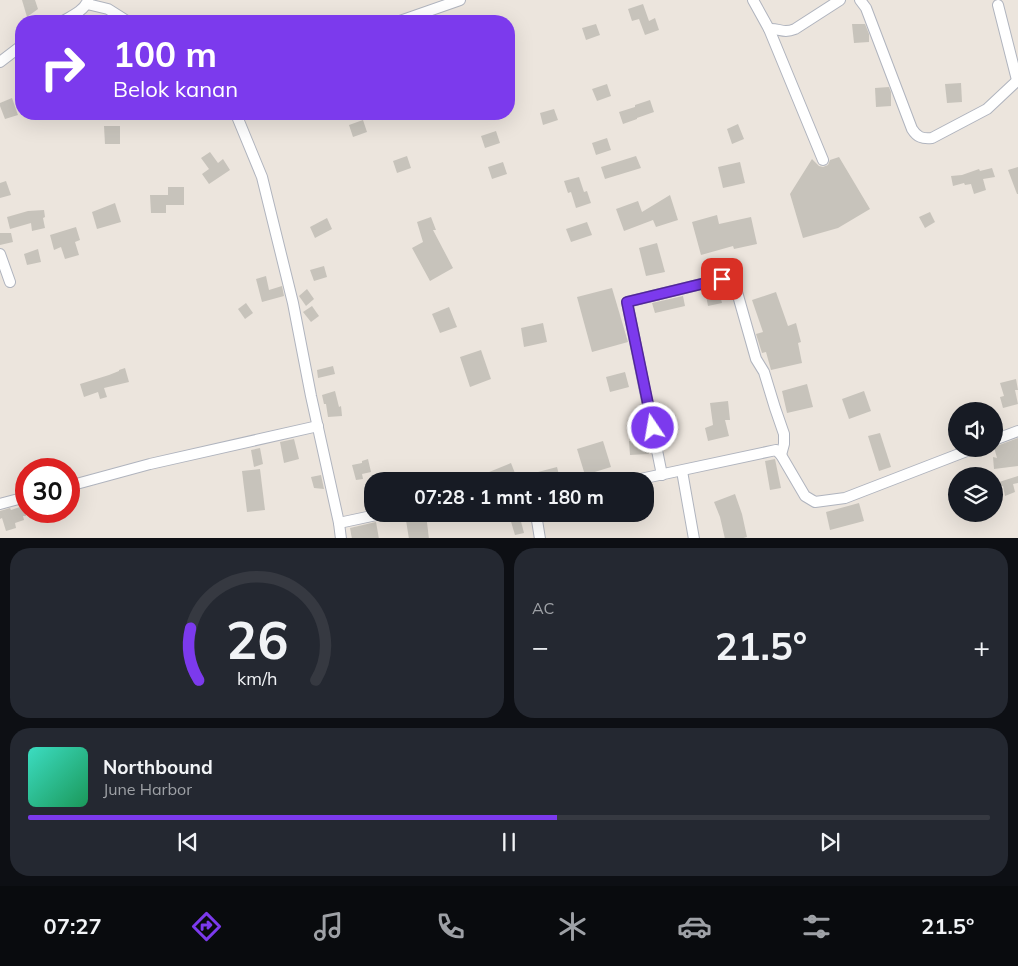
<!DOCTYPE html>
<html lang="id">
<meta charset="utf-8">
<style>
body{margin:0;font-family:Mulish,sans-serif;background:#242831;color:#f1f3f6;height:100vh;display:flex;flex-direction:column;font-size:19px;white-space:nowrap}
*{box-sizing:border-box;margin:0}
p{font-size:16px;color:#9ea1a6}
.icon{flex:none;width:28px;height:28px;fill:none;stroke:currentColor;stroke-width:2;stroke-linecap:round;stroke-linejoin:round}
.map{position:relative;height:538px;overflow:hidden}
.drawer{display:flex;flex-direction:column;gap:10px;padding:10px;background:#0d0f14;flex:1}
.drawer>*{flex:none}
.banner{position:absolute;left:15px;top:15px;width:500px;height:105px;border-radius:20px;box-shadow:0 5px 20px #0002;background:#7c3aed;color:#fff;overflow:hidden}
.tools{position:absolute;left:948px;top:402px;display:grid;gap:10px}
.tools a{display:grid;place-items:center;width:55px;height:55px;border-radius:50%;background:#171b24;box-shadow:0 5px 20px #0002;font-size:25px}
.speed{position:absolute;left:15px;top:458px;display:flex;gap:10px;font-size:25px;font-weight:700;text-align:center}
.speed>*{display:grid;place-content:center;width:65px;height:65px;border-radius:50%;background:#171b24;box-shadow:0 5px 20px #0002;line-height:1}
.speed .limit{border:8px solid #d22;background:#fff;color:#111}
.pin{position:absolute;display:grid;place-items:center;width:42px;height:42px;color:#fff;margin:-21px;border-radius:10px;box-shadow:0 2px 8px #0006}
.me{position:absolute;width:55px;margin:-28px;rotate:348deg;stroke-linejoin:round;filter:drop-shadow(0 0 4px #0008)}
.turn{display:flex;align-items:center;gap:18px;height:105px;padding:0 15px;font-size:22px}
.turn .icon{width:65px;height:65px;stroke-width:2.5}
.turn b{display:block;font-size:35px;line-height:42px}
.big{font-size:38px;font-weight:700;line-height:1.1}
.drawer .card{flex:1;display:flex;flex-direction:column;justify-content:center;gap:8px;min-width:0;padding:0 18px;border-radius:20px;background:#242831}
.drawer .dial{align-items:center;gap:0}
.dial svg{height:130px;overflow:visible;fill:none;stroke:#363941;stroke-width:7;stroke-linecap:round;text-anchor:middle}
.dial text{fill:#f1f3f6;stroke:none}
.song{display:flex;align-items:center;gap:15px}
.cover{width:60px;height:60px;border-radius:8px;background:linear-gradient(135deg,hsl(170 70% 55%),hsl(150 70% 35%))}
.played{height:5px;border-radius:2px;background:linear-gradient(90deg,#7c3aed 55%,#363941 55%)}
.keys{display:flex;justify-content:space-around;direction:ltr}
.heat{display:flex;justify-content:space-between;align-items:center;font-size:28px;direction:ltr}
.drawer .tiles{flex:1;display:grid;gap:10px;grid-template-columns:1fr 1fr}
.card:last-child{grid-column:span 2}
.trip{position:absolute;left:364px;top:472px;width:290px;height:50px;border-radius:20px;background:#171b24;box-shadow:0 5px 20px #0002;font-weight:700;line-height:50px;text-align:center}
.tab-bar{display:flex;height:80px;justify-content:space-around;align-items:center;background:#090b0e;color:#9ea1a6}
.tab-bar .icon{width:35px;height:35px}
.tab-bar .active{color:#7c3aed}
.tab-bar b{font-size:22px;color:#f1f3f6}
.map>svg:first-child{display:block}
</style>
<div class="map">
<svg width="1018" height="539" viewBox="0 0 1018 539">
<rect width="100%" height="100%" fill="#ece5dd"/>
<g fill="#c7c3bb">
<path d="M22 0H35L38 9 27 17Z"/>
<path d="M643 4 649 21 655 18 659 30 645 35 639 19 632 21 628 9Z"/>
<path d="M596 24 600 35 586 40 582 28Z"/>
<path d="M852 24H865L869 34V42L854 43Z"/>
<path d="M961 83 962 102 947 103 945 84Z"/>
<path d="M607 84 611 96 597 101 592 89Z"/>
<path d="M889 87 891 92V106L876 107 875 88Z"/>
<path d="M12 98 18 115 5 119 0 106V103Z"/>
<path d="M650 100 654 112 637 118V119L623 124 619 112 635 107V105Z"/>
<path d="M554 109 558 120 543 125 540 113Z"/>
<path d="M363 120 367 132 353 137 349 125Z"/>
<path d="M738 124 744 139 732 144 727 129Z"/>
<path d="M104 126H120V144H105Z"/>
<path d="M496 131 500 143 485 148 481 136Z"/>
<path d="M607 138 611 150 596 155 592 143Z"/>
<path d="M210 152 218 163 223 159 230 170 209 184 202 174 209 169 201 158Z"/>
<path d="M407 156 411 168 397 173 393 161Z"/>
<path d="M636 156 641 168 605 179 601 167Z"/>
<path d="M839 157 870 209 838 228 803 238 790 194 812 159 819 166 823 167 828 165 830 160Z"/>
<path d="M503 162 507 174 492 179 488 167Z"/>
<path d="M740 162 745 183 723 188 718 167Z"/>
<path d="M1018 167V194H1017L1008 170Z"/>
<path d="M992 168 995 177 983 179 986 190 974 194 971 184 965 185 964 183 953 186 951 176 962 175 979 169 980 171Z"/>
<path d="M579 177 584 192 587 191 591 203 576 208 571 192 568 193 564 181Z"/>
<path d="M6 181 11 195 0 198V183Z"/>
<path d="M168 187H184V205H166V213H151L150 195H168Z"/>
<path d="M670 195 678 220 656 227 653 220 624 231 616 209 638 201 642 212Z"/>
<path d="M115 203 121 222 97 229 92 212Z"/>
<path d="M44 210 45 217 43 218 45 228 32 231 31 223 10 229 7 217 28 211Z"/>
<path d="M930 212 935 222 925 228 919 217Z"/>
<path d="M717 215 719 224 751 217 757 244 734 249 733 246 701 255 692 222Z"/>
<path d="M431 217 436 230H433L453 268 430 281 412 248 423 242 417 222Z"/>
<path d="M327 218 332 229 315 238 310 227Z"/>
<path d="M587 222 592 235 571 242 566 229Z"/>
<path d="M76 227 80 240 75 242 79 255 65 259 61 247 54 250 50 235Z"/>
<path d="M0 233H11L13 242 0 245Z"/>
<path d="M657 243 665 272 646 276 639 248Z"/>
<path d="M38 249 41 262 27 265 24 254Z"/>
<path d="M324 266 327 277 314 281 310 270Z"/>
<path d="M266 276 269 290 282 286 284 296 262 302 256 279Z"/>
<path d="M718 287 722 303 708 306 705 290Z"/>
<path d="M612 288 628 342 592 352 577 297Z"/>
<path d="M307 289 314 299 306 306 299 296Z"/>
<path d="M776 292 788 326 796 323 801 342 798 343 802 363 771 370 766 352 762 353 756 334 763 332 752 300Z"/>
<path d="M683 296 685 306 655 313 652 303Z"/>
<path d="M246 303 253 313 245 319 238 309Z"/>
<path d="M312 306 319 316 311 322 303 312Z"/>
<path d="M449 307 457 327 440 333 432 314Z"/>
<path d="M543 323 547 342 524 347 521 328Z"/>
<path d="M481 350 491 379 470 387 460 357Z"/>
<path d="M333 366 335 374 318 378 317 370Z"/>
<path d="M125 368 129 382 104 388 107 397 100 399 98 392 84 397 80 384 109 375 119 371V370Z"/>
<path d="M625 372 629 387 610 392 606 377Z"/>
<path d="M1016 379 1018 390H1015L1018 404 1003 408 1000 397 1004 396 1000 383Z"/>
<path d="M807 384 813 407 787 413 782 391Z"/>
<path d="M335 391 339 407 341 406 342 416 328 417 326 404H324L322 395Z"/>
<path d="M864 391 871 411 849 419 842 399Z"/>
<path d="M728 401 730 420H725L729 436 708 441 705 428 713 425 710 403Z"/>
<path d="M880 433 891 467 879 471 868 436Z"/>
<path d="M1018 438V466L994 469 993 457 997 458 994 447Z"/>
<path d="M294 439 299 459 284 463 280 442Z"/>
<path d="M648 439 649 454 630 455 629 441Z"/>
<path d="M603 441 611 467 585 475 577 449Z"/>
<path d="M260 448 263 464 254 467 251 450Z"/>
<path d="M368 459 371 472 362 474 363 479 356 480 352 465 362 463V461Z"/>
<path d="M775 459 781 488 770 490 765 461Z"/>
<path d="M511 463 518 481H467Z"/>
<path d="M557 467 560 479 553 481H541L538 472Z"/>
<path d="M260 469 265 510 247 512 242 471Z"/>
<path d="M321 475 324 489 314 488 311 477Z"/>
<path d="M1018 476V483L1013 484 1015 492 1005 496 1003 486 997 487 996 483Z"/>
<path d="M735 494 742 514 747 537 740 539H725L720 517 714 502Z"/>
<path d="M859 503 864 521 830 530 826 512Z"/>
<path d="M26 505V516H23L24 520 15 523 16 528 6 531 2 518 0 519V511L10 508 11 510Z"/>
<path d="M405 514H426L429 539H409Z"/>
<path d="M515 514H519L524 533 515 535 509 515Z"/>
<path d="M376 522 379 539H352L350 528Z"/>
</g>
<g fill="none" stroke-linecap="round" stroke-linejoin="round">
<defs>
<g id="minor">
<path d="M753 0 769 29 823 160"/>
<path d="M860 0 866 8 912 129C917 137 922 139 932 138L987 109 1018 80"/>
<path d="M87 4 108 9 127 21"/>
<path d="M998 5 1017 80"/>
<path d="M63 21C72 16 85 10 88 0"/>
<path d="M400 21 460 0"/>
<path d="M769 29C779 28 783 34 795 29L840 0"/>
<path d="M0 62 21 46"/>
<path d="M236 114 262 177 293 303 311 396 339 523 341 539"/>
<path d="M0 254 10 282"/>
<path d="M994 440 1018 431"/>
<path d="M682 471 694 539"/>
<path d="M662 475 627 302 722 279 732 283 737 292 756 359 764 372 775 408 784 434V444L781 455"/>
<path d="M631 481 776 450 781 455 805 496 815 502 845 498 972 449"/>
<path d="M69 486 150 464 318 426"/>
<path d="M0 504 26 497"/>
<path d="M536 514 540 539"/>
<path d="M339 523 381 514"/>
</g>
</defs>
<use href="#minor" stroke="#b0b4be" stroke-width="12"/>
<use href="#minor" stroke="#fff" stroke-width="10"/>
</g>
<g fill="none" stroke-linecap="round" stroke-linejoin="round">
<defs>
<path id="route" d="M653 428 627 302 722 279"/>
</defs>
<use href="#route" stroke="#51269a" stroke-width="12"/>
<use href="#route" stroke="#7c3aed" stroke-width="9"/>
</g>
</svg>
<div class="tools">
<a><svg class="icon" aria-label="sound" viewBox="0 0 24 24"><path d="M4 9h4l5-4v14l-5-4H4zM17 9q2 3 0 6"/></svg></a>
<a><svg class="icon" aria-label="layers" viewBox="0 0 24 24"><path d="M12 4l9 5-9 5-9-5zM3 14l9 5 9-5"/></svg></a>
</div>
<div class="speed"><div class="limit">30</div></div>
<div class="pin" style="left:722px;top:279px;background:#d93025"><svg class="icon" aria-label="arrive" viewBox="0 0 24 24"><path d="M6 21V4h12l-3 4 3 4H6"/></svg></div>
<svg class="me" style="left:653px;top:428px" viewBox="-20 -20 40 40"><circle r="17" fill="#7c3aed" stroke="#fff" stroke-width="3"/><path d="M0-11L8 9 0 5-8 9z" fill="#fff"/></svg>
<div class="trip">07:28 · 1 mnt · 180 m</div>
<div class="banner">
<div class="turn"><svg class="icon" aria-label="right" viewBox="0 0 24 24"><path d="M7 20v-9h11M14 6l5 5-5 5"/></svg><div><b>100 m</b>Belok kanan</div></div>
</div>
</div>
<section class="drawer">
<div class="tiles">
<div class="card dial"><svg viewBox="0 0 100 80">
<path d="M14 69A42 42 0 1 1 86 69"/>
<path d="M14 69A42 42 0 0 1 9 37" stroke="#7c3aed"/>
<text x="50" y="56" font-size="32" font-weight="700">26</text>
<text x="50" y="72" font-size="11">km/h</text>
</svg></div>
<div class="card"><p>AC</p>
<div class="heat"><a>−</a><b class="big">21.5°</b><a>+</a></div>
</div>
<div class="card">
<div class="song"><i class="cover"></i><div><b>Northbound</b><p>June Harbor</p></div></div>
<div class="played"></div>
<div class="keys"><svg class="icon" aria-label="previous" viewBox="0 0 24 24"><path d="M18 5L8 12l10 7zM5 5v14"/></svg><svg class="icon" aria-label="pause" viewBox="0 0 24 24"><path d="M8 5v14M16 5v14"/></svg><svg class="icon" aria-label="next" viewBox="0 0 24 24"><path d="M6 5l10 7-10 7zM19 5v14"/></svg></div>
</div>
</div>
</section>
<nav class="tab-bar">
<b>07:27</b>
<svg class="icon active" aria-label="directions" viewBox="0 0 24 24"><path d="M12 3l9 9-9 9-9-9zM9 14v-3h6M13 9l2 2-2 2"/></svg>
<svg class="icon" aria-label="music" viewBox="0 0 24 24"><path d="M9 18V5l10-2v13"/><circle cx="6" cy="18" r="3"/><circle cx="16" cy="16" r="3"/></svg>
<svg class="icon" aria-label="phone" viewBox="0 0 24 24"><path d="M5 4h4l2 5-3 2q2 4 5 5l2-3 5 2v4C11 20 4 13 5 4z"/></svg>
<svg class="icon" aria-label="climate" viewBox="0 0 24 24"><path d="M12 3v18M4 7l16 10M4 17L20 7"/></svg>
<svg class="icon" aria-label="car" viewBox="0 0 24 24"><path d="M5 17H2v-5l4-1 3-4h7l3 4 3 1v5h-3M9 17h6M6 11h13"/><circle cx="7" cy="17" r="2"/><circle cx="17" cy="17" r="2"/></svg>
<svg class="icon" aria-label="filters" viewBox="0 0 24 24"><path d="M4 7h16M4 17h16"/><circle cx="9" cy="7" r="2"/><circle cx="15" cy="17" r="2"/></svg>
<b>21.5°</b>
</nav>
